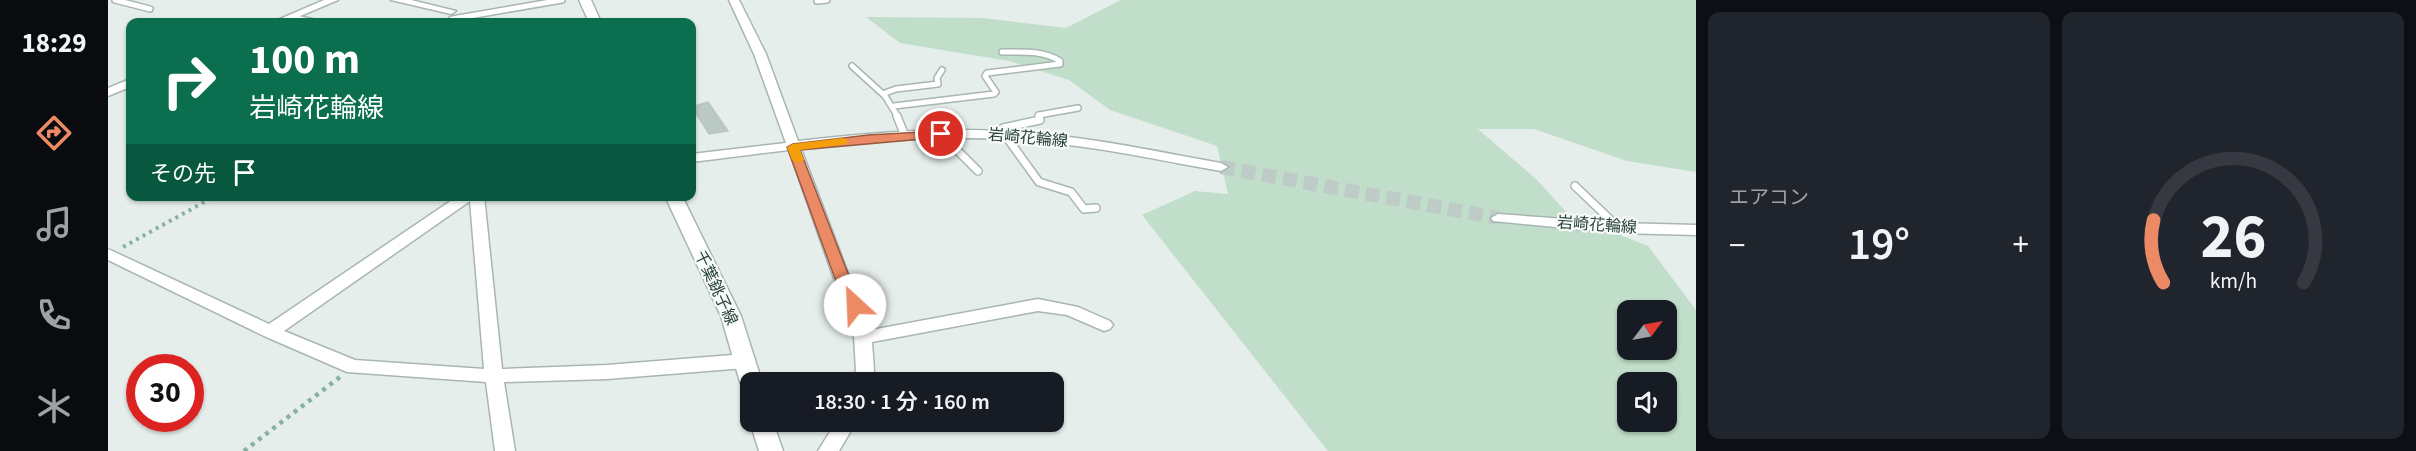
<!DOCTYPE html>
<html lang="ja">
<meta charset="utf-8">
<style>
body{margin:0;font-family:"Source Sans 3","Noto Sans JP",sans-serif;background:#20242c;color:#f1f3f6;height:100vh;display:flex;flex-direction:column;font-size:22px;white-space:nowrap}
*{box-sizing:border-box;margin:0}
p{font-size:20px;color:#9ea1a6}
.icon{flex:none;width:33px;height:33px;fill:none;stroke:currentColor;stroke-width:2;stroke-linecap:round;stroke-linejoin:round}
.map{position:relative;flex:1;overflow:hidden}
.details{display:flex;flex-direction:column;gap:12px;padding:12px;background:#0d0f14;width:720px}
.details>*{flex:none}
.hud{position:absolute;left:18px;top:18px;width:570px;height:183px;border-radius:12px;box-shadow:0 2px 4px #0004;background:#0b6e4f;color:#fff;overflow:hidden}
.needle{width:39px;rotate:58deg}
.buttons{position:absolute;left:1509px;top:300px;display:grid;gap:12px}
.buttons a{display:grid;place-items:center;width:60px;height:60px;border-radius:12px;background:#171b24;box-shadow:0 2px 4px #0004;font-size:30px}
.speed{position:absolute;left:18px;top:354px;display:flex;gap:12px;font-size:30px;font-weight:700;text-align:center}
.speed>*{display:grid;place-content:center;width:78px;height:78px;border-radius:50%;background:#171b24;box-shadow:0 2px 4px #0004;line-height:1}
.speed .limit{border:9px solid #d22;background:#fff;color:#111}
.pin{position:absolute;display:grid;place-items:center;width:51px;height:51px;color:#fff;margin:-26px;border:3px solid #fff;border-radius:50%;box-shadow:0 2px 6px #0007}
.me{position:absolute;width:66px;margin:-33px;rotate:335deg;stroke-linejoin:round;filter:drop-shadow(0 0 4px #0008)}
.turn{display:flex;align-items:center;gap:21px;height:126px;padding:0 24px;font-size:27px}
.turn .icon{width:78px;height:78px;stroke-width:2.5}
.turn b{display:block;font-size:42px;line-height:51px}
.then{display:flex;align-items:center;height:57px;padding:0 24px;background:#0003;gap:12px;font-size:22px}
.big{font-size:45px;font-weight:600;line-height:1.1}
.details .widget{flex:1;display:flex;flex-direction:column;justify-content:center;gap:9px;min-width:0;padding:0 21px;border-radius:12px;background:#20242c}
.details .dial{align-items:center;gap:0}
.dial svg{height:156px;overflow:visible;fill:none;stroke:#363941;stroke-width:7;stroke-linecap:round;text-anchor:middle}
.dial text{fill:#f1f3f6;stroke:none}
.heat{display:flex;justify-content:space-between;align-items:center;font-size:33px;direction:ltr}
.details .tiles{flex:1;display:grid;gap:12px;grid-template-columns:repeat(2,1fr)}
.trip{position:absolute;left:632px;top:372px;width:324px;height:60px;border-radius:12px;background:#171b24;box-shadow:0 2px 4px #0004;font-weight:600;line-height:60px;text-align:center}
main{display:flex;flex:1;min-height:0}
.menu{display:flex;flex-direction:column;width:108px;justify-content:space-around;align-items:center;background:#090b0e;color:#9ea1a6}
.menu .icon{width:42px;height:42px}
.menu .current{color:#ec8a66}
.menu b{font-size:27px;color:#f1f3f6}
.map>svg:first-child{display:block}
</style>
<main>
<nav class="menu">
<b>18:29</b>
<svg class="icon current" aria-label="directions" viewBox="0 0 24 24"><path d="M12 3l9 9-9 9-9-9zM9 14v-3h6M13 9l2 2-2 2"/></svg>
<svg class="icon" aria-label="music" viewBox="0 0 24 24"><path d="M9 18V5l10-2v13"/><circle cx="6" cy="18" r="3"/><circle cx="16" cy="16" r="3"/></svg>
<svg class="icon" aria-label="phone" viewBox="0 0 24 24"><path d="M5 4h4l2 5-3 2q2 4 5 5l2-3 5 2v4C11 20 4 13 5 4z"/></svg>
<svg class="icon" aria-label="climate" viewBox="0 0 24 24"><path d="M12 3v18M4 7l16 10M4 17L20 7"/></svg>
</nav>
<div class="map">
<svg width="1588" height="451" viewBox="0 0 1588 451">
<rect width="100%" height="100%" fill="#e6eeeb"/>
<path fill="#c0dec9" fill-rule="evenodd" d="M1013 0H1588V172L1519 161 1426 129H1370L1429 180 1461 215 1540 246 1588 310V451H1220L1034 215 1087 191 1120 194 1109 146 1002 110 961 80 901 61 792 43 758 17 875 18 958 28ZM1520 310H1558V350H1520ZM1520 382H1558V422H1520Z"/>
<path fill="#bbc9c4" stroke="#b8c8c2" stroke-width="1.5" d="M600 102 620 131 601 134 584 107Z"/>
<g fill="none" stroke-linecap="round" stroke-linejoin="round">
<path stroke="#bfcbc7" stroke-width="14" stroke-dasharray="14 7" stroke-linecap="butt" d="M1113 167 1390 218"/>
<defs>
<g id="service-far1">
<path d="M7 0 42 9"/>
<path d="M709 1 719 0"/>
<path d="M183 17 206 22"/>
<path d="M344 19 454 0"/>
<path d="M744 66 777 96 790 117"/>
<path d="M777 93 788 89 830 84 829 78 834 70"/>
<path d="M786 106 886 94 888 92 877 76 879 73 952 64V61C934 50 914 52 894 52"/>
<path d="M931 117V115L970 108"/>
</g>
<g id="service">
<path d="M789 116 797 136"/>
<path d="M833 134 870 171"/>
<path d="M885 135 895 128 932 120 931 116"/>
<path d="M897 135 931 182 963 192 976 209 988 208"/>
<path d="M1467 186 1511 228"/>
</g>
<g id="minor">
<path d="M216 0H230L178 22H165Z"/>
<path d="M283 0H303L348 11 343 14Z"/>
<path d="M621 0H631L658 54 690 141C767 132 846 126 923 133 987 138 1050 152 1113 163L1120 167 1113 171C1050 160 987 146 923 141 846 134 769 140 693 149L741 276 763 320V330L930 299 970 307 1002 321 1005 325 1002 329 996 331 959 315 930 311 764 342 766 370 762 382H744L748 370 745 320 725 276 681 150 584 162V154L678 143 646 54Z"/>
<path d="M22 79V87L0 96V88Z"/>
<path d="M350 196H376L394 369 499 365 637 354 643 356 646 361 643 366 637 368 499 379 396 382 407 451H387L378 382 239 372 156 336 0 260V249L161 324ZM362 201 376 369 247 360 176 331Z"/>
<path d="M1390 214 1511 223 1588 225V235L1511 233 1385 221 1383 218Z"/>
<path d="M728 422H748L731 451H710Z"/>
</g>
<g id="tertiary">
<path d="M471 0H483L493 22H481Z"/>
<path d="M557 196H574L633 316 654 382H642V390L635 388 632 382 613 316Z"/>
<path d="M642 422H665L675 451H651Z"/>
</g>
</defs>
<use href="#service-far1" stroke="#a8b6b2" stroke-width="8"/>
<use href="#service" stroke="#a8b6b2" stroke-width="10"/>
<use href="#minor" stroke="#a8b6b2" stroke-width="3"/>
<use href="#tertiary" stroke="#a8b6b2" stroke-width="3"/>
<path stroke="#88b0a4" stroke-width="4" stroke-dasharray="3 4.5" stroke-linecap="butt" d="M15 247 107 196"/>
<path stroke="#88b0a4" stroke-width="4.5" stroke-dasharray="4 5" stroke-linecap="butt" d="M136 451 232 377"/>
<use href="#service-far1" stroke="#fff" stroke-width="5"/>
<use href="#service" stroke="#fff" stroke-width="7"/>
<use href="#minor" fill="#fff" fill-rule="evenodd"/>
<use href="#tertiary" fill="#fff" fill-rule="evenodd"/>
</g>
<path fill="#ec8a66" stroke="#995a42" stroke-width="1.5" d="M833 131 839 134 837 137 692 150 741 276 755 305 752 309H742L726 276 679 147 685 144 760 135Z"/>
<path fill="#f59e0b" d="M735 138 739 139V144L692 150 696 160 690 163 684 160 679 147 685 144Z"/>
<g text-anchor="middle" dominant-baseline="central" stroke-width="4.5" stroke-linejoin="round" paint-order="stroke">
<g font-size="16" fill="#254039" stroke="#f7faf9">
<text transform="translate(920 138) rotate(5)">岩崎花輪線</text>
<text transform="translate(1489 225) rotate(4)">岩崎花輪線</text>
<text transform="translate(608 288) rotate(65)">千葉銚子線</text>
</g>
</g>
</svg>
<div class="buttons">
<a><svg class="needle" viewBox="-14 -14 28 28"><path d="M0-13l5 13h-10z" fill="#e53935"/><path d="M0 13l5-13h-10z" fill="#9ea1a6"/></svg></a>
<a><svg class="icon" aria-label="sound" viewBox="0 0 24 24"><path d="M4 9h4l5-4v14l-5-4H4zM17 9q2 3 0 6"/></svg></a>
</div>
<div class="speed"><div class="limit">30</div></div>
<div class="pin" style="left:833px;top:134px;background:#d93025"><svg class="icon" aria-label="arrive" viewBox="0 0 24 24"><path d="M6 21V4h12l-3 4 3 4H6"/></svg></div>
<svg class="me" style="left:747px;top:305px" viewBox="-20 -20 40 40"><circle r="19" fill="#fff"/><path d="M0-13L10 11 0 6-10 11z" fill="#ec8a66"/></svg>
<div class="trip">18:30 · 1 分 · 160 m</div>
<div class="hud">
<div class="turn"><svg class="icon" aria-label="right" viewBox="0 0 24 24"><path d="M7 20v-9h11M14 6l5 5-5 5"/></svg><div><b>100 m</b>岩崎花輪線</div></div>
<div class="then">その先<svg class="icon" aria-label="arrive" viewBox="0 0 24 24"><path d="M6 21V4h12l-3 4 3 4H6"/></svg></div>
</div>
</div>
<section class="details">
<div class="tiles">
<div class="widget"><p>エアコン</p>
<div class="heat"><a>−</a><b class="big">19°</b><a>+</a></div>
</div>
<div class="widget dial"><svg viewBox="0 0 100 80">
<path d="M14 69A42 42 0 1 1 86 69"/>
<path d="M14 69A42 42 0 0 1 9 37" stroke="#ec8a66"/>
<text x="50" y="56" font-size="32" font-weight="700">26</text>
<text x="50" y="72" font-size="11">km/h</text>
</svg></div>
</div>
</section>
</main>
